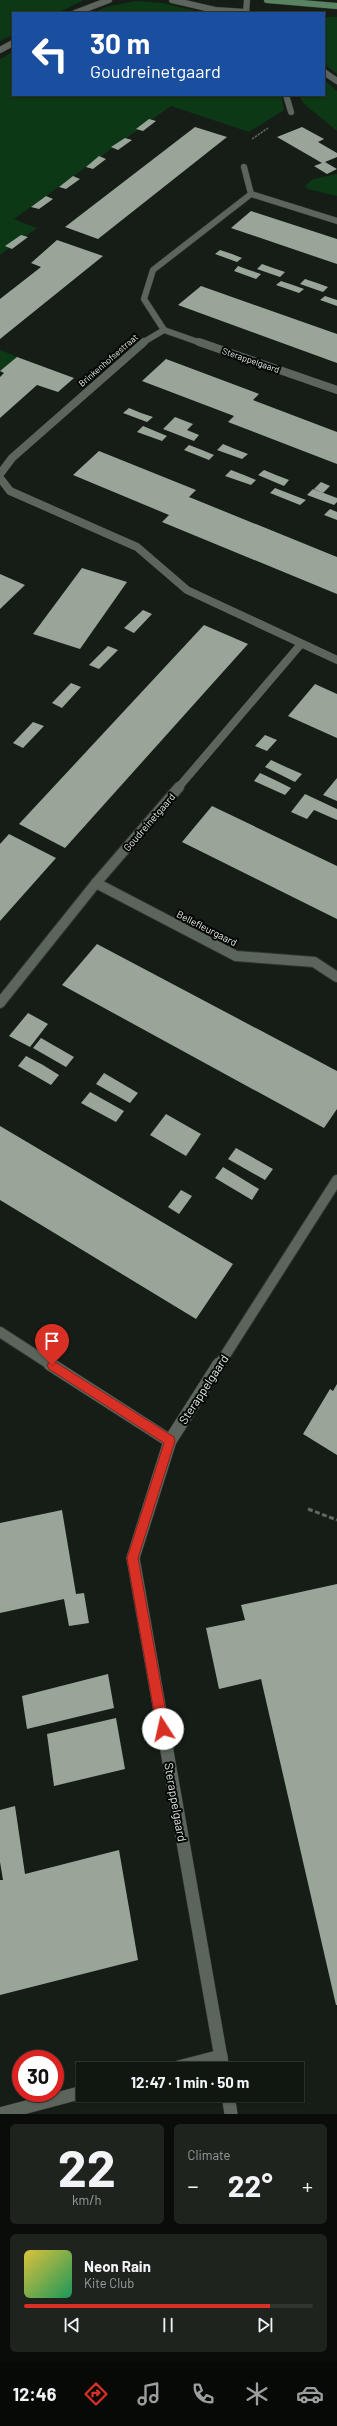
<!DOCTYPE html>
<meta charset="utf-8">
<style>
body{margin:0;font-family:Barlow,sans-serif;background:#1e231e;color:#f1f3f6;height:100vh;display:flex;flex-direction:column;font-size:15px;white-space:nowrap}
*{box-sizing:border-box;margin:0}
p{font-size:13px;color:#9c9f9f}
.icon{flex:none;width:22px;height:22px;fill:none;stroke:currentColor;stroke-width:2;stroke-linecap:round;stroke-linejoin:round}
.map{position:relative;height:2114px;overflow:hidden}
.panel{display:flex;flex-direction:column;gap:10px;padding:10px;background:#090c09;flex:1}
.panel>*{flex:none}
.banner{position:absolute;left:12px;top:12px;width:313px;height:84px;border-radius:0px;box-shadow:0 1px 3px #0004,0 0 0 1px #303530;background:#1a4fa0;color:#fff;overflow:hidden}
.speed{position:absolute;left:12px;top:2050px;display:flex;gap:8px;font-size:20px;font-weight:700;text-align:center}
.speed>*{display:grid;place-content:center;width:52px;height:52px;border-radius:50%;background:#101610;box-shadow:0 1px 3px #0004,0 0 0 1px #303530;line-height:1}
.speed .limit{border:6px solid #d22;background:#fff;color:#111}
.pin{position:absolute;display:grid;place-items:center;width:34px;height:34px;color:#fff;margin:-41px -17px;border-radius:50% 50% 50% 0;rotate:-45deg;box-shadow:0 0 4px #0007}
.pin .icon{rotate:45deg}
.me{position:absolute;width:44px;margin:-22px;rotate:350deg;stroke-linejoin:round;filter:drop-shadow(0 0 3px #0008)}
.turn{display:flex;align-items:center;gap:14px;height:84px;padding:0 12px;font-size:18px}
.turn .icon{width:52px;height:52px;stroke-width:2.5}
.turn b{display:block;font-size:28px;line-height:34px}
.big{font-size:30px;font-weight:700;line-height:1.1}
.panel .tile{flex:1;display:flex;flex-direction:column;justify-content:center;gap:6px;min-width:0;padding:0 14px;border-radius:6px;background:#1e231e}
.panel .dial{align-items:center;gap:0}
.dial b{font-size:52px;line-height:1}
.song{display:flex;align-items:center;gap:12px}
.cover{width:48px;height:48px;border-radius:6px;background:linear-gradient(135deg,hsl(50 70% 55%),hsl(150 70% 35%))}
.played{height:4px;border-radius:2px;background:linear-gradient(90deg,#d93025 85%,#303530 85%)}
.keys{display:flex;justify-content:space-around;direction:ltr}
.heat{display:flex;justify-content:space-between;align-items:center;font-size:22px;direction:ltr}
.panel .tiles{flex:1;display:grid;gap:10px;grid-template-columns:1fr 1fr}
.tile:last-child{grid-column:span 2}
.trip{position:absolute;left:76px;top:2062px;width:228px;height:40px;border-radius:0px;background:#101610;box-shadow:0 1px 3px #0004,0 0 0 1px #303530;font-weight:700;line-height:40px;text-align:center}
.menu{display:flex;height:64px;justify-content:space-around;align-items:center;background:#060906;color:#9c9f9f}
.menu .icon{width:28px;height:28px}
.menu .current{color:#d93025}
.menu b{font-size:18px;color:#f1f3f6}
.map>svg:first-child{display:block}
</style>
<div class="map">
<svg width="337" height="2114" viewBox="0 0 337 2114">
<rect width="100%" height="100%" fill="#151d16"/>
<g fill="#0c3815">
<path d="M0 0H84L57 13H13V35L0 41Z"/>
<path d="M135 1 163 3 204 13H92L106 7Z"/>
<path d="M324 17H337V74L324 64Z"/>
<path d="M13 52V95H281L284 110 249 132 171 106 14 219 37 228 0 255V59Z"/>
<path d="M324 80 337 91V131L304 104 299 95H324Z"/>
<path d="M337 174V196L307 189 305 186 313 179Z"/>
<path d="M0 350 18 357 0 371Z"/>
</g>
<g fill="#9aa59a">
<path d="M149 119 156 121 143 131 136 129Z"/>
<path d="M195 127 227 137 98 239 65 227Z"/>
<path d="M302 127 324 139 318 142 337 153V157L325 162 337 169 327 174 314 166 322 163 277 137Z"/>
<path d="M125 138 132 140 118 150 111 147Z"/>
<path d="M99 156 106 159 93 169 86 167Z"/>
<path d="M73 176 80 179 66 189 59 187Z"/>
<path d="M46 196 53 199 39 209 31 207Z"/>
<path d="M251 211 337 239V264L231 228Z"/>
<path d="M21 235 28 237 12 249 5 246Z"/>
<path d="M57 240 103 256 0 339V299L41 267 31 263Z"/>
<path d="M220 250 232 254 242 258 237 262 215 254Z"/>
<path d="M262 264 273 268 285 272 280 277 257 269Z"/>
<path d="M238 266 249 270 261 274 256 279 234 271Z"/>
<path d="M305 279 317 283 328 287 323 292 300 284Z"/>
<path d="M281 281 293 285 304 289 299 293 276 285Z"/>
<path d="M201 286 337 334V363L178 305Z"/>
<path d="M325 296 337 300V306L320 300Z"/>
<path d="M17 357 74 378 58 392 37 385 0 418V377L4 373 0 371Z"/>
<path d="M166 359 259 394 253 400 337 432V464L228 422 234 416 142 381Z"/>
<path d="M129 408 141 413 153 417 147 422 123 413Z"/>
<path d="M175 417 193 424 187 430 199 435 194 441 163 429Z"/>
<path d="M143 426 167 436 162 441 137 432Z"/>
<path d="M223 444 235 449 248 454 242 459 217 450Z"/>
<path d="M189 445 202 450 214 455 209 460 184 450Z"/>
<path d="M99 451 196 490 189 497 337 557V594L162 522 169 515 73 475Z"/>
<path d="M231 470 244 475 256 480 251 485 225 476Z"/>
<path d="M264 470 276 475 289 480 284 486 258 475Z"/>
<path d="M321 482 330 486 323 493 314 489Z"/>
<path d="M275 488 293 495 306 500 300 505 270 493Z"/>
<path d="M313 489 337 498V502L334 505 307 495Z"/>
<path d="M330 509 337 512V520L324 515Z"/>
<path d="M82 568 127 582 80 649 33 634Z"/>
<path d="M0 574 25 585 0 609Z"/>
<path d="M143 610 152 614 134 633 124 628Z"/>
<path d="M204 625 248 644 65 848 19 824Z"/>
<path d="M108 646 118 650 99 669 89 665Z"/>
<path d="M71 683 81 687 62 708 52 703Z"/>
<path d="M315 684 337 694V738L288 716Z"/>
<path d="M33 722 44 726 23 748 13 743Z"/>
<path d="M265 735 277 740 267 751 255 746Z"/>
<path d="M271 760 286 767 302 774 295 782 265 767Z"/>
<path d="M260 773 275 780 291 788 285 795 254 781Z"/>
<path d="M337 778V801L323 795Z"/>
<path d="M305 794 337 809V820L314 810 307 819 291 812Z"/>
<path d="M212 806 337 866V919L182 842Z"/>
<path d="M9 834 56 858 0 921V844Z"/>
<path d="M97 944 337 1071V1109L324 1128 62 985Z"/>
<path d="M28 1013 48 1024 30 1047 9 1036Z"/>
<path d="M41 1038 74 1057 66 1067 33 1048Z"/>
<path d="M26 1056 43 1065 59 1075 51 1085 18 1066Z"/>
<path d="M104 1073 138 1093 130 1103 96 1084Z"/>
<path d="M90 1092 124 1111 116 1122 81 1103Z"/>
<path d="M166 1114 201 1134 186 1156 150 1135Z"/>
<path d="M0 1126 233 1264 196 1319 0 1200Z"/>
<path d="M236 1148 273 1169 265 1180 228 1159Z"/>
<path d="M223 1167 259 1189 252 1200 215 1178Z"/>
<path d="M181 1190 192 1196 179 1214 168 1207Z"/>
<path d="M337 1384V1455L303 1434 330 1389 333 1391Z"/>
<path d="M62 1510 76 1594 84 1593 89 1623 69 1626 64 1599 0 1613V1523Z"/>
<path d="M337 1584V2005H336L261 1679 219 1689 206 1628 245 1620 241 1605Z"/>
<path d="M108 1674 114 1708 27 1729 22 1696Z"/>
<path d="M116 1718 125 1769 54 1786 47 1734Z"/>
<path d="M15 1806 25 1874 119 1850 138 1960 0 1995V1880H3L0 1862V1810Z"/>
</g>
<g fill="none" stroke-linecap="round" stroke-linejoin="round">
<defs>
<g id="street-far3">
<path d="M172 0 215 10 245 12"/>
<path d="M75 13 109 0"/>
<path d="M246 13 247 0"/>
<path d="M0 50 13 43"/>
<path d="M324 72 337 81"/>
<path d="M286 95 291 112"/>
<path d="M244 167 251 194"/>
<path d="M164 330 144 299 153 270 251 194 337 221"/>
<path d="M164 330 201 343"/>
<path d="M142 343 164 330"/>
</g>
<g id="street-far2">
<path d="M199 342 337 390"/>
<path d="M0 474 12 458 144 342"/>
<path d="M0 478 10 491 137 547 187 590 337 660"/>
<path d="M178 788 301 644"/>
</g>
<g id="street-far1">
<path d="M96 883 236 956 314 962 337 977"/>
<path d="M0 1003 96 883 179 787"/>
<path d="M0 1332 51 1365"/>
<path d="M219 1365 337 1180"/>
</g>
<g id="street">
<path d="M50 1364 170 1441"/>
<path d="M219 1364 170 1441 133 1558 223 2069"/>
<path d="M171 2069 221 2056"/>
<path d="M228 2095 231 2114"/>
<path d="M0 2114 83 2092"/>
</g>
<path id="secondary" d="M267 0 337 6"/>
</defs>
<use href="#street-far3" stroke="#303530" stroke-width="7"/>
<use href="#street-far2" stroke="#303530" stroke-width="8"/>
<use href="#street-far1" stroke="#303530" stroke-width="12"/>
<use href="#street" stroke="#303530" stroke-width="14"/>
<use href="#secondary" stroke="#303530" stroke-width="7"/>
<path stroke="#606861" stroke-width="1.5" stroke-dasharray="2.5 1" stroke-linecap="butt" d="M252 139 268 128"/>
<path stroke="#606861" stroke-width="3" stroke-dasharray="5 2.5" stroke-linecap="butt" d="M308 1509 337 1520"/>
<use href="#street-far3" stroke="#5b655c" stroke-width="6"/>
<use href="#street-far2" stroke="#5b655c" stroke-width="8"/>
<use href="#street-far1" stroke="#5b655c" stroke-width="10"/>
<use href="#street" stroke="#5b655c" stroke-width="13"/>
<use href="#secondary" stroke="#5a8461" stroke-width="6"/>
</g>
<path fill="#d93025" stroke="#8d1f18" d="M52 1360 174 1437 175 1441 138 1558 169 1729 167 1733 163 1735 159 1733 157 1729 127 1558 164 1443 49 1369 47 1365Z"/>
<g text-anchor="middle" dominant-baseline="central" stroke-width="4" stroke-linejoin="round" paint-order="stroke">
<g font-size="9" fill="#e2e8e2" stroke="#040704">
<text transform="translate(108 360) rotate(-41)">Brinkenhofsestraat</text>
<text transform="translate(251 360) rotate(19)">Sterappelgaard</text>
</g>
<g font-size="10" fill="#e2e8e2" stroke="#040704">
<text transform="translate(149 822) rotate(-49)">Goudreinetgaard</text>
<text transform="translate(207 928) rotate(27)">Bellefleurgaard</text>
</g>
<g font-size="12" fill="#e2e8e2" stroke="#040704">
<text transform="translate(203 1389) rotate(-57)">Sterappelgaard</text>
<text transform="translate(176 1802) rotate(80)">Sterappelgaard</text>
</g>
</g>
</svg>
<div class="speed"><div class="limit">30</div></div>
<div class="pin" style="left:52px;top:1365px;background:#d93025"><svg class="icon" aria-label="arrive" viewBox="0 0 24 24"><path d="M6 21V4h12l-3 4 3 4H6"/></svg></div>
<svg class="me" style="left:163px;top:1729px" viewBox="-20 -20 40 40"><circle r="19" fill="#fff"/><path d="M0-13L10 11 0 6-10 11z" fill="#d93025"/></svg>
<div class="trip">12:47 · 1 min · 50 m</div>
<div class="banner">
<div class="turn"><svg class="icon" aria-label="left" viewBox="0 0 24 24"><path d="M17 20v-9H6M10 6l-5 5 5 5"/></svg><div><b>30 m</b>Goudreinetgaard</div></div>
</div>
</div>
<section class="panel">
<div class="tiles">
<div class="tile dial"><b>22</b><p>km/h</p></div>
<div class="tile"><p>Climate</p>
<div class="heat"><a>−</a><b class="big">22°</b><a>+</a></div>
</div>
<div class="tile">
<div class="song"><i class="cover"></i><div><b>Neon Rain</b><p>Kite Club</p></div></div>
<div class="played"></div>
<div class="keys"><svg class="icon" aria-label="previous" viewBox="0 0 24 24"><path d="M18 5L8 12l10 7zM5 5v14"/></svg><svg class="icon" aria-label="pause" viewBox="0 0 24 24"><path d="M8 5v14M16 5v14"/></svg><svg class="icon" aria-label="next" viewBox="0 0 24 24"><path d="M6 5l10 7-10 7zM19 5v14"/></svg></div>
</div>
</div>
</section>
<nav class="menu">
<b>12:46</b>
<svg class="icon current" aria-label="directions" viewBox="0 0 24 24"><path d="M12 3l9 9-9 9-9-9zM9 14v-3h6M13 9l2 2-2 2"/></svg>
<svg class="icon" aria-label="music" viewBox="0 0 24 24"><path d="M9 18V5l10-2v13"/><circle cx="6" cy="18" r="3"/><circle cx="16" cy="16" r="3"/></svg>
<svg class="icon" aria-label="phone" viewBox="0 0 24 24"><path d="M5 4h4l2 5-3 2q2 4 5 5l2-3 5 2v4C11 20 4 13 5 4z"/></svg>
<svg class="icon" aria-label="climate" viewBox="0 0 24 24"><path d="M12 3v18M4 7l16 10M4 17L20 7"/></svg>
<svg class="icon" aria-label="car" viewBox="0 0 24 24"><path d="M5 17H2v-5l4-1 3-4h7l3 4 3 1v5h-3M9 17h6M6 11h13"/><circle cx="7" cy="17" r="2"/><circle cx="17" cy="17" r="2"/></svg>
</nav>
